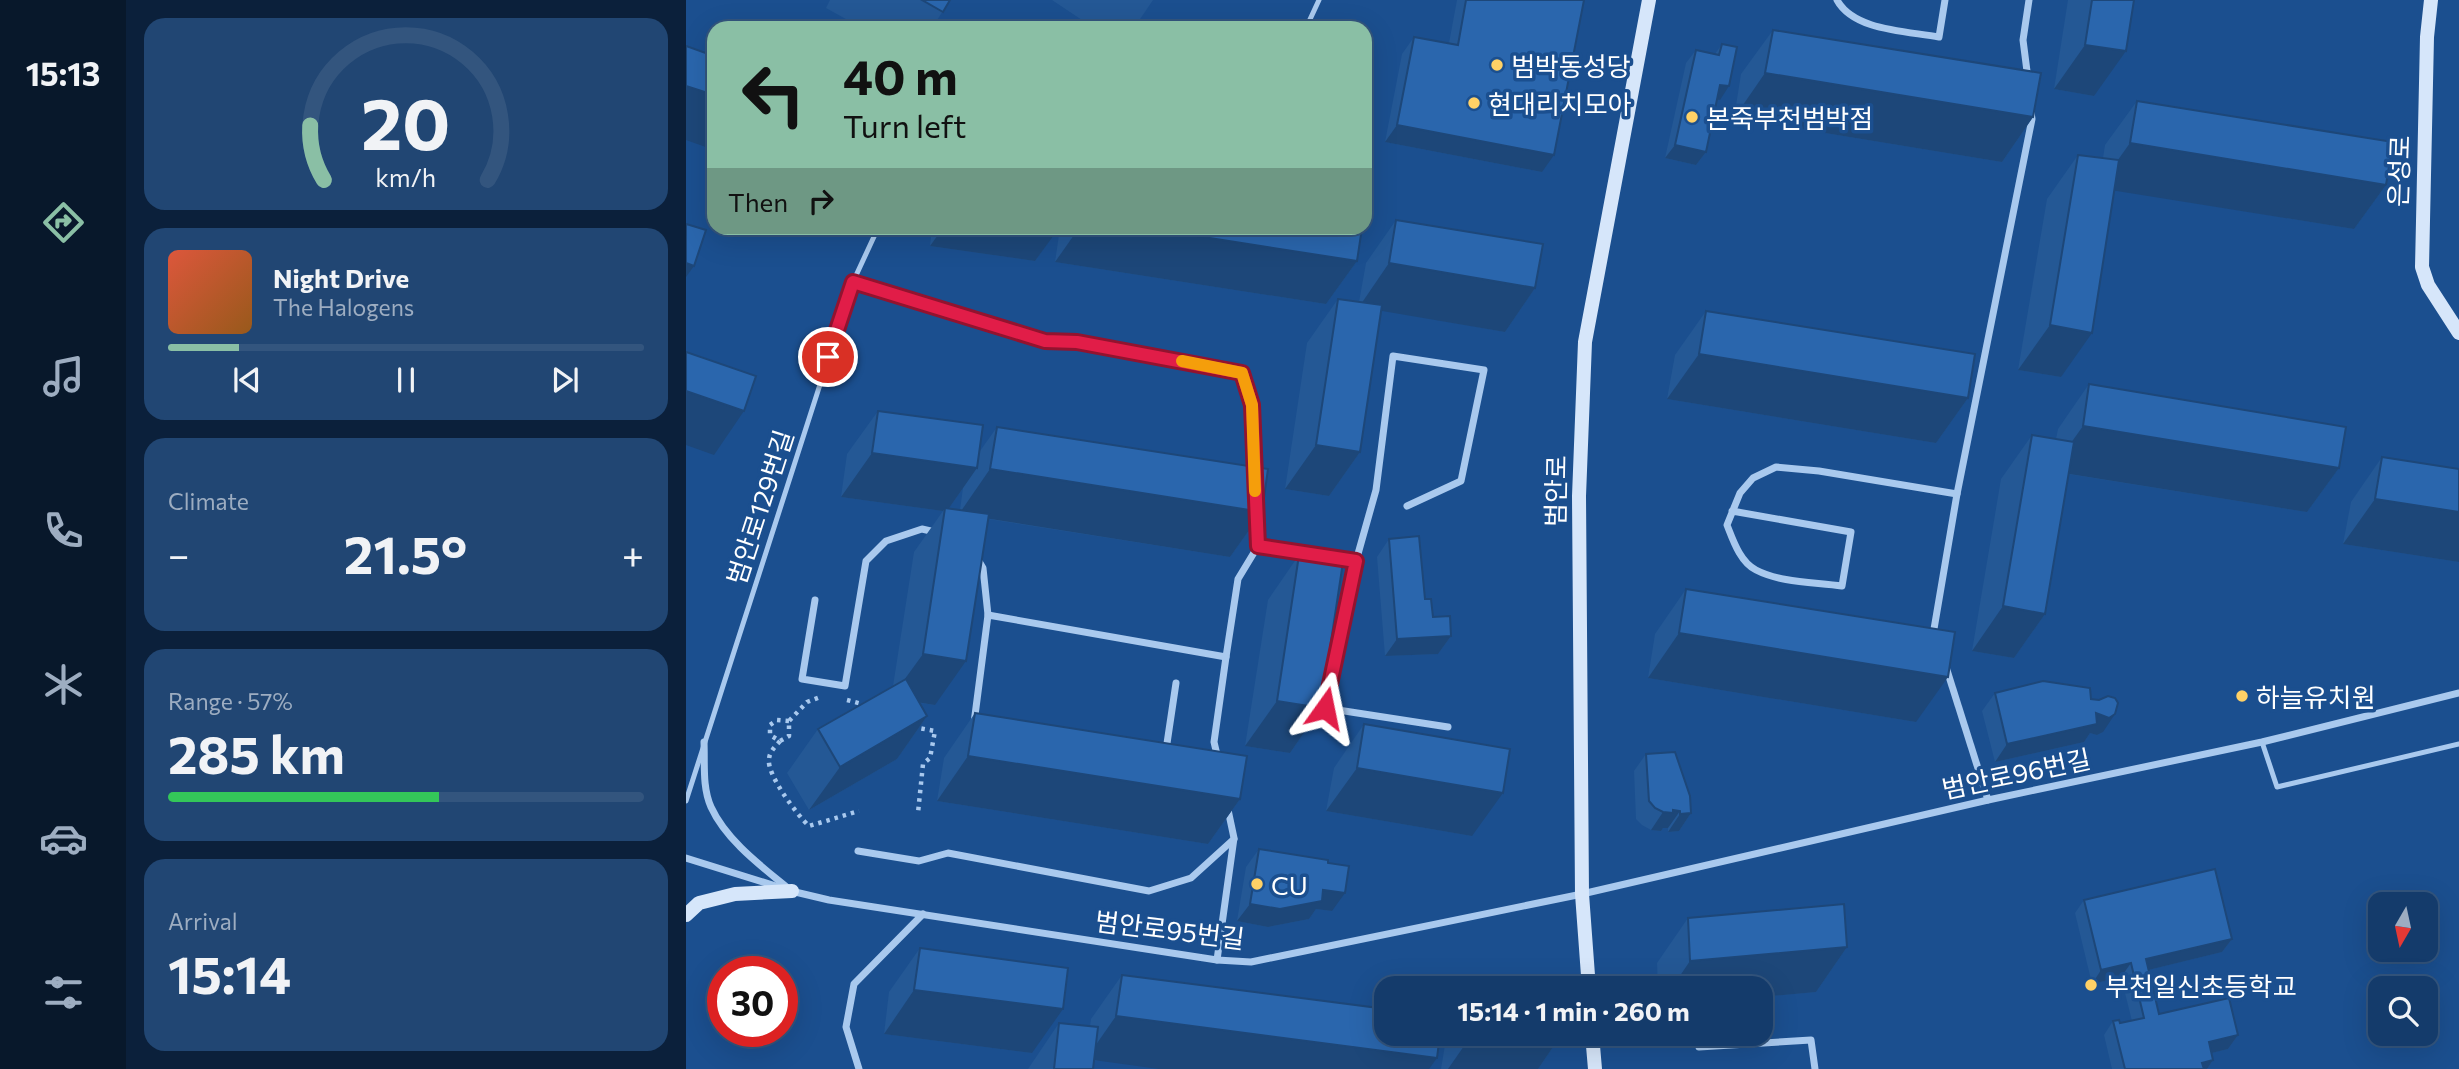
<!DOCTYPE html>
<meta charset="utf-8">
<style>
body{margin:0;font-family:Commissioner,"Noto Sans KR",sans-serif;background:#214673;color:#f1f3f6;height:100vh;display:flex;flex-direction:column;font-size:26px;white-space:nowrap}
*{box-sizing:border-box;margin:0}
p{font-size:23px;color:#9dadc1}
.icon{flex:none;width:38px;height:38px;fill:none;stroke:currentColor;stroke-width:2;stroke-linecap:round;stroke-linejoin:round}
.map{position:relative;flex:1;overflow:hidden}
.side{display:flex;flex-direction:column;gap:18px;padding:18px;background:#0b203b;width:560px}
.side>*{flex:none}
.guide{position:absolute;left:21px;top:21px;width:665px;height:214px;border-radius:21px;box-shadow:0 7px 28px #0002,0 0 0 2px #33557e;background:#8abfa5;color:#111;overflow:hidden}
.needle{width:46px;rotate:189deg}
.controls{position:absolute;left:1682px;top:892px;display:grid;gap:14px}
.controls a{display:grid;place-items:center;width:70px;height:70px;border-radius:14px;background:#143b6b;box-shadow:0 7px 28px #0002,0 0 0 2px #33557e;font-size:35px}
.speed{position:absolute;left:21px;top:956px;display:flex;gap:14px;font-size:35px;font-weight:700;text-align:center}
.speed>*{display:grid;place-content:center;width:91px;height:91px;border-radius:50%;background:#143b6b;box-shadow:0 7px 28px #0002,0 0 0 2px #33557e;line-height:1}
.speed .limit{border:10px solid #d22;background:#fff;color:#111}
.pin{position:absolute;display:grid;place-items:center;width:60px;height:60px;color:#fff;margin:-30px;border:4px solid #fff;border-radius:50%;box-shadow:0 2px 7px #0007}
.me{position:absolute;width:77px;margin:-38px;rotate:12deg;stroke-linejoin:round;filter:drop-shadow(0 0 5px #0008)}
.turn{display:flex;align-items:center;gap:24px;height:147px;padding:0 21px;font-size:32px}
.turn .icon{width:91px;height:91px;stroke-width:2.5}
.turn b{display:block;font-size:49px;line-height:60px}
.then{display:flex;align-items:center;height:66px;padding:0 21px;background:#0003;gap:14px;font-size:26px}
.big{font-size:52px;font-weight:700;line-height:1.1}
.side .tile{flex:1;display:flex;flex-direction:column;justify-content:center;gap:10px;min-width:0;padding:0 24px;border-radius:21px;background:#214673}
.side .dial{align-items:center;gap:0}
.dial svg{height:182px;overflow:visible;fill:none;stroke:#33557e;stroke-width:7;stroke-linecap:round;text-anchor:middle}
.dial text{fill:#f1f3f6;stroke:none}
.song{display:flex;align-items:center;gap:21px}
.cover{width:84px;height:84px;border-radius:10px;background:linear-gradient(135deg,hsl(10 70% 55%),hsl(30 70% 35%))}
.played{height:7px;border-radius:4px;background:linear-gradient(90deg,#8abfa5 15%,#33557e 15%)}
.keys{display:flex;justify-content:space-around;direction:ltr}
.heat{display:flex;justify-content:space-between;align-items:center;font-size:38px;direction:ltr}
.charge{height:10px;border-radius:5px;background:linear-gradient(90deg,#34c759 57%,#33557e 0)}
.trip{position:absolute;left:688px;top:976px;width:399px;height:70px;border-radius:21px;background:#143b6b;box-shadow:0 7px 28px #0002,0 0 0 2px #33557e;font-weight:700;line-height:70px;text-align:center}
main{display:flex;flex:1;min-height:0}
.dock{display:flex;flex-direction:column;width:126px;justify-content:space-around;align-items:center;background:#08182b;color:#9dadc1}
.dock .icon{width:49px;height:49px}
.dock .selected{color:#8abfa5}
.dock b{font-size:32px;color:#f1f3f6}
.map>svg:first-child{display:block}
</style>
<main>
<nav class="dock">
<b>15:13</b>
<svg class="icon selected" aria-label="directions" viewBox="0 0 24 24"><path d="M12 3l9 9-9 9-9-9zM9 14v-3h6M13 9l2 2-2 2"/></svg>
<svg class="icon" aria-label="music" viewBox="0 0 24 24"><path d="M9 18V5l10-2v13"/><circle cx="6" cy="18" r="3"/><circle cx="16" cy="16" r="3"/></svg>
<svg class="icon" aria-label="phone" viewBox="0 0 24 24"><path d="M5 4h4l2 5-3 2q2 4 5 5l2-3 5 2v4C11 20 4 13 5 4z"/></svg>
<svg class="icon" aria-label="climate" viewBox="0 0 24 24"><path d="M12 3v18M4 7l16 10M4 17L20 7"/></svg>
<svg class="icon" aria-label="car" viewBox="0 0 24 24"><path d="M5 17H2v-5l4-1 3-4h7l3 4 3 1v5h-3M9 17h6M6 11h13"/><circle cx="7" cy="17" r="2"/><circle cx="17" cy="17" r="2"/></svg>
<svg class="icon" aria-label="filters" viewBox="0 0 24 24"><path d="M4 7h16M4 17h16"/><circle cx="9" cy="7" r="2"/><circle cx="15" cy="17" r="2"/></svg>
</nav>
<section class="side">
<div class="tile dial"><svg viewBox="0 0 100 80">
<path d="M14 69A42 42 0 1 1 86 69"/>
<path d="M14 69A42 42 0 0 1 8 45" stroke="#8abfa5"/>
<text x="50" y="56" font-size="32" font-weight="700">20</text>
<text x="50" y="72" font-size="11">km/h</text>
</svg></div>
<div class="tile">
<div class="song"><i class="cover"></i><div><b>Night Drive</b><p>The Halogens</p></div></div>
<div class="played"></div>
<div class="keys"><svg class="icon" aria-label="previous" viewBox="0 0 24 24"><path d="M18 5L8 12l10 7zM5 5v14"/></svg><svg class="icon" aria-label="pause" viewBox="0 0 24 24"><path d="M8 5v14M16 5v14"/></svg><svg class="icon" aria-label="next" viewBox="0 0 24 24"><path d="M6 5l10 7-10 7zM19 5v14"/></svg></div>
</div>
<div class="tile"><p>Climate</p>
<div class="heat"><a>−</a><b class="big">21.5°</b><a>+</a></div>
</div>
<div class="tile"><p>Range · 57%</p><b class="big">285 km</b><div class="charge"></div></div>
<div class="tile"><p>Arrival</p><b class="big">15:14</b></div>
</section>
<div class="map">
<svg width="1773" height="1069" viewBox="0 0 1773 1069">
<rect width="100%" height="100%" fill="#1b4f8f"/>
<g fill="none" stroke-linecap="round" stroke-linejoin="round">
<g stroke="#a9c9ee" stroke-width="4.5" stroke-dasharray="3.5 5" stroke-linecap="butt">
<path d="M161 700 180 705"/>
<path d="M103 721 91 720 84 725V735L94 741 103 736V721L121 702 134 697"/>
<path d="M227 727 249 731 244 758 237 764 232 813"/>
<path d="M94 741C89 747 83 752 83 760 81 775 112 816 123 826L173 811"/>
</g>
<g stroke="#a9c9ee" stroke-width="5">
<path d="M620 28 633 0"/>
<path d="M1576 742 1591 787 1773 744"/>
<path d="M0 801 167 282 192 228"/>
</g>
<g stroke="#a9c9ee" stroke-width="7">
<path d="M1151 0C1168 31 1221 31 1253 37L1259 0"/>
<path d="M1342 79 1337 40 1343 0"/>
<path d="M167 282 359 341 391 342 556 373 566 405 569 474"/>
<path d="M1046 511 1165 532 1156 586C1129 582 1095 583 1070 570 1054 562 1047 540 1041 525L1054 493 1067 478 1090 467 1133 471 1271 494"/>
<path d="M572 546 670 561 639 708 762 727"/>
<path d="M291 558 297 568 302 615"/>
<path d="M670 561 690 490 707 356 798 370 775 481 721 506"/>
<path d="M129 600 116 679 159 686 180 561 200 541 236 529 249 532"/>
<path d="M1250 636 1248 629 1271 494 1346 119 1345 112"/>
<path d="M540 657 552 579 572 546 570 510"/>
<path d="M1260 667 1302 800"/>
<path d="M288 723 302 615 540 657 528 742 532 759"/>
<path d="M18 742C19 763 16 787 25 807 40 840 75 866 103 889"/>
<path d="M480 750 490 683"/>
<path d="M172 851 233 861 262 853 463 891 505 878 548 839"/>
<path d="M0 858 93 887"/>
<path d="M105 891 143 900 531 960 565 962 896 894 1302 800 1576 742 1773 693"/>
<path d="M531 960 548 838 541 805"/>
<path d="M1013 1047 1125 1040 1129 1069"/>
<path d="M173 1069 160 1027 168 984 237 914"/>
</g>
<g stroke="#d6e6fa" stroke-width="14">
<path d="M1745 0 1741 37 1736 267 1742 285 1773 333"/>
<path d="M0 915 13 903 49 894 106 891"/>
<path d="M903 989 896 894 893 496 899 342 963 0"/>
<path d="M906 1034 909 1069"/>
</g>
</g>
<g fill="#245895" fill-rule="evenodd">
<path d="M144 0H264L246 28H176L140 8Z"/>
<path d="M366 0H467L448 28H408Z"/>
<path d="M771 0H898L856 172 699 142 716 54 728 37 763 43Z"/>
<path d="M1382 0H1448L1408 96 1368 89Z"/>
<path d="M1087 30 1347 117 1316 162 1048 118 1055 74Z"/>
<path d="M1036 44 1034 100 1031 99 1020 152 1010 165 979 158 1000 63 1010 50 1029 54Z"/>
<path d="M1451 101 1700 185 1668 229 1429 190 1375 377 1332 370 1361 199 1392 155 1417 158 1419 145Z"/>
<path d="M710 220 849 288 819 332 695 310 674 452 643 496 599 489 621 343 652 299 673 302 680 263Z"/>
<path d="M246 228H372L349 261 244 246Z"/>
<path d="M374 228H676L671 261 640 304 369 262Z"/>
<path d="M1020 311 1282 398 1250 443 981 399 989 355Z"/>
<path d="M1403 384 1653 468 1621 512 1382 474 1359 614 1328 658 1286 651 1315 479 1346 435 1370 439 1372 429Z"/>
<path d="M192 411 294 451 311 427 576 512 544 557 302 519 249 705 234 703 241 716 211 759 123 810 101 773 132 729 207 686 228 552 257 511 155 497 161 454ZM277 488 274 510 263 508Z"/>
<path d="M1696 457 1773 469V562L1657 544 1665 502Z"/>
<path d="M703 539 739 599 747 617 765 636 752 654 699 656 691 557Z"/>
<path d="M613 555 635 708 604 753 559 746 582 600Z"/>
<path d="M1000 589 1230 722 962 678 969 634Z"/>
<path d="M1309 693 1417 732 1411 735 1404 733 1398 742 1309 762 1296 711Z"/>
<path d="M289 713 554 799 522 844 251 801 258 758Z"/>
<path d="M678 724 786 836 640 811 648 768Z"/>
<path d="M960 754 1005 813 993 831 982 832V828H977L975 831 965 830 956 825 950 819 948 771Z"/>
<path d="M573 849 646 911 630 909 623 919 582 927 551 921 560 867Z"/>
<path d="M1398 900 1546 939 1536 952 1462 970 1473 1014 1552 1035 1542 1049 1525 1053 1527 1060 1521 1069H1426L1418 1035 1427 1021 1434 1023 1446 1021 1435 977 1406 984 1389 913Z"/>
<path d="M1002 918 1161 947 1130 992 1074 997V989H972L971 963Z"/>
<path d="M234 948 346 1053 198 1034 203 992Z"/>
<path d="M436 975 700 1009 408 1061 407 1069H342L373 1023 404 1026 405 1019Z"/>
<path d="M763 1034H869L867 1047 852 1069H755L760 1039Z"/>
</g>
<g fill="#1d4779">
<path d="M1399 45 1440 51 1408 96 1368 89Z"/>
<path d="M1079 73 1347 117 1316 162 1048 118Z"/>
<path d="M1034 85 1043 86 1034 100 1024 98Z"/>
<path d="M0 86 28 95V150L0 140Z"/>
<path d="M711 125 868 155 856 172 699 142Z"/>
<path d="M1444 143 1700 185 1668 229 1412 188Z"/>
<path d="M989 145 1020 152 1010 165 979 158Z"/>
<path d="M257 228H373L349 261 244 246Z"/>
<path d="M393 228H460L671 261 640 304 369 262Z"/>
<path d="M0 263 8 266 0 277Z"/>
<path d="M703 263 849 288 819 332 673 307Z"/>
<path d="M1364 325 1406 333 1375 377 1332 370Z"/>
<path d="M1013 354 1282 398 1250 443 981 399Z"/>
<path d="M0 391 58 411 28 455 0 445Z"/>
<path d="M1397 426 1653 468 1621 512 1365 471Z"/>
<path d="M630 445 674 452 643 496 599 489Z"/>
<path d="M186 453 291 468 261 511 259 508 257 511 155 497Z"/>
<path d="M304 469 576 512 544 557 273 514Z"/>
<path d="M1689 499 1773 512V562L1657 544Z"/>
<path d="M1317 606 1359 614 1328 658 1286 651Z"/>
<path d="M993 633 1262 677 1230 722 962 678Z"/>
<path d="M765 636 752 654 699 656 711 639Z"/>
<path d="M237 654 280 661 249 705 205 698Z"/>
<path d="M591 701 635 708 604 753 559 746Z"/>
<path d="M1410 713 1429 714 1417 732 1411 735 1404 733 1398 742 1309 762 1321 744Z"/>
<path d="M241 716 211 759 123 810 154 767Z"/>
<path d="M282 756 554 799 522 844 251 801Z"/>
<path d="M671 768 817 793 786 836 640 811Z"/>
<path d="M987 810 994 811 982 828H977L975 831 965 830 977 812Z"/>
<path d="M1005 813 993 831 982 832 994 814Z"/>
<path d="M637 890 659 893 646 911 630 909 623 919 582 927 551 921 564 904Z"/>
<path d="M1546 939 1536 952 1450 973 1460 959Z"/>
<path d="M1161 947 1130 992 1074 997V989H985L1004 961Z"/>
<path d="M1445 963 1435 977 1406 984 1415 970Z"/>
<path d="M228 990 377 1009 346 1053 198 1034Z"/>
<path d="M430 1016 751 1058 743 1069H473L400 1059Z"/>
<path d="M1552 1035 1542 1049 1513 1056 1523 1042Z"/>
<path d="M785 1036 867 1047 852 1069H762Z"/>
<path d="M1527 1060 1521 1069H1512L1516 1063Z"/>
</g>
<g fill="#2a66ad" stroke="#1d4779" stroke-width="2">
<path d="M236 0H264L257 12Z"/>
<path d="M780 0H898L868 155 711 125 728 37 772 45Z"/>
<path d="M1406 0H1448L1440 51 1399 45Z"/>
<path d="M1087 30 1355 73 1347 117 1079 73Z"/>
<path d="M1036 44 1051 47 1043 86 1034 85 1020 152 989 145 1010 50 1033 55Z"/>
<path d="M0 46 28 56V95L0 86Z"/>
<path d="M1451 101 1707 142 1700 185 1444 143Z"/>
<path d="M1392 155 1433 160 1406 333 1364 325Z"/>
<path d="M710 220 857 244 849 288 703 263Z"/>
<path d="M0 224 20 230 8 266 0 263Z"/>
<path d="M460 228H676L671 261Z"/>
<path d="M652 299 696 305 674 452 630 445Z"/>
<path d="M1020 311 1289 354 1282 398 1013 354Z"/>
<path d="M0 352 70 376 58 411 0 391Z"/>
<path d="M1403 384 1660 427 1653 468 1397 426Z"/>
<path d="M192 411 297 425 291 468 186 453Z"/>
<path d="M311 427 582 469 576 512 304 469Z"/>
<path d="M1346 435 1388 442 1359 614 1317 606Z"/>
<path d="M1696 457 1773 469V512L1689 499Z"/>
<path d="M259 508 303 514 280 661 237 654Z"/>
<path d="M733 536 739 599H745L747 617 764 616 765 636 711 639 703 539Z"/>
<path d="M613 555 657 562 635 708 591 701Z"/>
<path d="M1000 589 1269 632 1262 677 993 633Z"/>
<path d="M220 679 241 716 154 767 132 729Z"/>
<path d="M1357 681 1404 688 1405 699 1413 700 1422 696 1429 698 1432 703 1429 714 1423 718 1410 713 1411 724 1321 744 1309 693Z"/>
<path d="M289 713 561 756 554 799 282 756Z"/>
<path d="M678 724 824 749 817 793 671 768Z"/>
<path d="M989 752 1004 796 1005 813 994 814V811L987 810V813L977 812 969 808 963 801 960 754Z"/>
<path d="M573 849 642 860V863L663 866 659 893 637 890 636 901 594 909 564 904Z"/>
<path d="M1529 869 1546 939 1460 959 1473 1014 1543 998 1552 1035 1523 1042 1527 1060 1516 1063 1518 1069H1439L1427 1021 1433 1020 1434 1023 1458 1018 1445 963 1415 970 1398 900Z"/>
<path d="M1158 904 1161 947 1004 961 1002 918Z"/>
<path d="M234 948 382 968 377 1009 228 990Z"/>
<path d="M436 975 700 1009V1034H754L751 1058 430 1016Z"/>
<path d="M373 1023 412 1027 407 1069H368Z"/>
<path d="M785 1034H869L867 1047 785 1036Z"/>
</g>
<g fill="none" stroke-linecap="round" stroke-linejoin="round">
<defs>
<path id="route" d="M142 357 167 282 359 341 391 342 556 373 566 405 572 546 670 561 639 708"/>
</defs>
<use href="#route" stroke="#92132f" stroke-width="18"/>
<use href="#route" stroke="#e11d48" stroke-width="12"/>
<path stroke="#f59e0b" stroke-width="12" d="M496 361 556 373 566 405 569 491"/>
</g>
<g fill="#ffd166" stroke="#1b4f8f" stroke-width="2.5">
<circle cx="811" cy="65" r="7"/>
<circle cx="788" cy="103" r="7"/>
<circle cx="1006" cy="117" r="7"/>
<circle cx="1556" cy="696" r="7"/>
<circle cx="571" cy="884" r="7"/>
<circle cx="1405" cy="985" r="7"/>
</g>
<g text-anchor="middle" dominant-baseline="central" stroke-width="7" stroke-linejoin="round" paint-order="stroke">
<g font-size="26" fill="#fff" stroke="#1b4f8f" text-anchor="start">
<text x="825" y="65">범박동성당</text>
<text x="802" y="103">현대리치모아</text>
<text x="1020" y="117">본죽부천범박점</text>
<text x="1570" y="696">하늘유치원</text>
<text x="585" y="884">CU</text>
<text x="1419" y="985">부천일신초등학교</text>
</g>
<g font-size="26" fill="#fff" stroke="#1b4f8f">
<text transform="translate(1712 171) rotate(-88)">은성로</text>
<text transform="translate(869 491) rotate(-89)">범안로</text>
<text transform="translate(73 507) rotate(-72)">범안로129번길</text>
<text transform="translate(1330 773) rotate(-12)">범안로96번길</text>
<text transform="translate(484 929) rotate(7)">범안로95번길</text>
</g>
</g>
</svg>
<div class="controls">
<a><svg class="needle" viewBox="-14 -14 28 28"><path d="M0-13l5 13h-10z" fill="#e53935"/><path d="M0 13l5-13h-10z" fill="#9dadc1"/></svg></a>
<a><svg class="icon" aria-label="search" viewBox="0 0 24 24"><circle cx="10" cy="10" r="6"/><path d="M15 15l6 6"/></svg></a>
</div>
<div class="speed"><div class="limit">30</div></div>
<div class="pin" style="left:142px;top:357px;background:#d93025"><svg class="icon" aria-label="arrive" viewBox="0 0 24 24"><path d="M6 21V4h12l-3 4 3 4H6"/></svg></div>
<svg class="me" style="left:639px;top:708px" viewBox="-20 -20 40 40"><path d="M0-17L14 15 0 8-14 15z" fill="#e11d48" stroke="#fff" stroke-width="4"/></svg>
<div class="trip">15:14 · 1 min · 260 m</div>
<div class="guide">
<div class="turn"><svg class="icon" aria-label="left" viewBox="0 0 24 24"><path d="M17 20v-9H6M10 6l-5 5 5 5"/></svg><div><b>40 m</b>Turn left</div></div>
<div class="then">Then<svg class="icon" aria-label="right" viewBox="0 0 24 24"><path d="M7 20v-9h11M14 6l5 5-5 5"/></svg></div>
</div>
</div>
</main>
